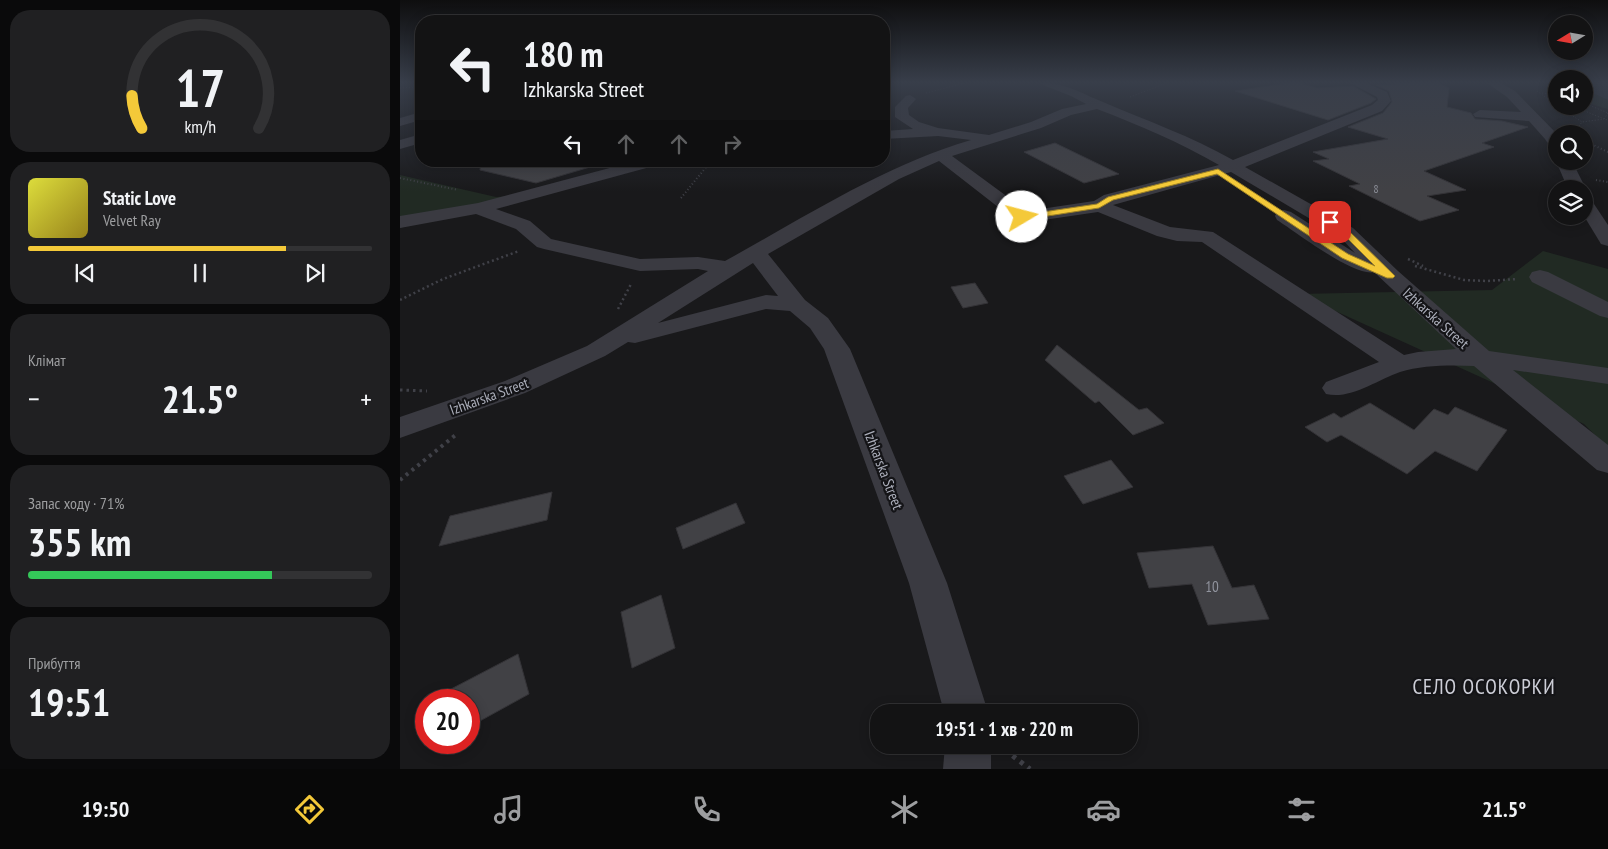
<!DOCTYPE html>
<html lang="uk">
<meta charset="utf-8">
<style>
body{margin:0;font-family:"PT Sans Narrow",sans-serif;background:#202022;color:#f1f3f6;height:100vh;display:flex;flex-direction:column;font-size:19px;white-space:nowrap}
*{box-sizing:border-box;margin:0}
p{font-size:16px;color:#9d9ea0}
.icon{flex:none;width:28px;height:28px;fill:none;stroke:currentColor;stroke-width:2;stroke-linecap:round;stroke-linejoin:round}
.map{position:relative;flex:1;overflow:hidden}
.details{display:flex;flex-direction:column;gap:10px;padding:10px;background:#0a0a0b;width:400px}
.details>*{flex:none}
.banner{position:absolute;left:15px;top:15px;width:475px;height:152px;border-radius:20px;box-shadow:0 2px 12px #0003,0 0 0 1px #323234;background:#131314;color:#f1f3f6;overflow:hidden}
.needle{width:32px;rotate:259deg}
.fabs{position:absolute;left:1148px;top:15px;display:grid;gap:10px}
.fabs a{display:grid;place-items:center;width:45px;height:45px;border-radius:50%;background:#131314;box-shadow:0 2px 12px #0003,0 0 0 1px #323234;font-size:25px}
.speed{position:absolute;left:15px;top:689px;display:flex;gap:10px;font-size:25px;font-weight:700;text-align:center}
.speed>*{display:grid;place-content:center;width:65px;height:65px;border-radius:50%;background:#131314;box-shadow:0 2px 12px #0003,0 0 0 1px #323234;line-height:1}
.speed .limit{border:8px solid #d22;background:#fff;color:#111}
.pin{position:absolute;display:grid;place-items:center;width:42px;height:42px;color:#fff;margin:-21px;border-radius:10px;box-shadow:0 2px 8px #0006}
.me{position:absolute;width:55px;margin:-28px;rotate:82deg;stroke-linejoin:round;filter:drop-shadow(0 0 4px #0008)}
.turn{display:flex;align-items:center;gap:18px;height:105px;padding:0 25px;font-size:22px}
.turn .icon{width:65px;height:65px;stroke-width:2.5}
.turn b{display:block;font-size:35px;line-height:42px}
.lanes{display:flex;align-items:center;height:48px;padding:0 25px;background:#0003;justify-content:center;gap:25px;direction:ltr}
.lanes .off{opacity:.35}
.big{font-size:38px;font-weight:700;line-height:1.1}
.details .card{flex:1;display:flex;flex-direction:column;justify-content:center;gap:8px;min-width:0;padding:0 18px;border-radius:20px;background:#202022}
.details .dial{align-items:center;gap:0}
.dial svg{height:130px;overflow:visible;fill:none;stroke:#323234;stroke-width:7;stroke-linecap:round;text-anchor:middle}
.dial text{fill:#f1f3f6;stroke:none}
.song{display:flex;align-items:center;gap:15px}
.cover{width:60px;height:60px;border-radius:8px;background:linear-gradient(135deg,hsl(60 70% 55%),hsl(50 70% 35%))}
.played{height:5px;border-radius:2px;background:linear-gradient(90deg,#f4c939 75%,#323234 75%)}
.keys{display:flex;justify-content:space-around;direction:ltr}
.heat{display:flex;justify-content:space-between;align-items:center;font-size:28px;direction:ltr}
.charge{height:8px;border-radius:4px;background:linear-gradient(90deg,#34c759 71%,#323234 0)}
.trip{position:absolute;left:470px;top:704px;width:268px;height:50px;border-radius:20px;background:#131314;box-shadow:0 2px 12px #0003,0 0 0 1px #323234;font-weight:700;line-height:50px;text-align:center}
.tabs{display:flex;height:80px;justify-content:space-around;align-items:center;background:#080808;color:#9d9ea0}
.tabs .icon{width:35px;height:35px}
.tabs .current{color:#f4c939}
.tabs b{font-size:22px;color:#f1f3f6}
main{display:flex;flex:1;min-height:0}
.map>svg:first-child{display:block}
</style>
<main>
<section class="details">
<div class="card dial"><svg viewBox="0 0 100 80">
<path d="M14 69A42 42 0 1 1 86 69"/>
<path d="M14 69A42 42 0 0 1 8 49" stroke="#f4c939"/>
<text x="50" y="56" font-size="32" font-weight="700">17</text>
<text x="50" y="72" font-size="11">km/h</text>
</svg></div>
<div class="card">
<div class="song"><i class="cover"></i><div><b>Static Love</b><p>Velvet Ray</p></div></div>
<div class="played"></div>
<div class="keys"><svg class="icon" aria-label="previous" viewBox="0 0 24 24"><path d="M18 5L8 12l10 7zM5 5v14"/></svg><svg class="icon" aria-label="pause" viewBox="0 0 24 24"><path d="M8 5v14M16 5v14"/></svg><svg class="icon" aria-label="next" viewBox="0 0 24 24"><path d="M6 5l10 7-10 7zM19 5v14"/></svg></div>
</div>
<div class="card"><p>Клімат</p>
<div class="heat"><a>−</a><b class="big">21.5°</b><a>+</a></div>
</div>
<div class="card"><p>Запас ходу · 71%</p><b class="big">355 km</b><div class="charge"></div></div>
<div class="card"><p>Прибуття</p><b class="big">19:51</b></div>
</section>
<div class="map">
<svg width="1208" height="769" viewBox="0 0 1208 769">
<rect width="100%" height="100%" fill="#19191b"/>
<g fill="#212a23">
<path d="M1184 89 1208 100V109L1184 102Z"/>
<path d="M0 175 96 197 114 196 0 228Z"/>
<path d="M1143 251 1208 269V448L1184 424 898 294 1092 290Z"/>
</g>
<path fill="#2f3640" d="M1184 83H1208V100L1184 89Z"/>
<g fill="#414145" stroke="#343337">
<path d="M888 83H900L917 88 953 86 976 99 971 103 928 120 835 91Z"/>
<path d="M1013 83H1038L1049 88 1047 107 1071 113 1075 119 1102 121 1128 127 1082 143 1094 147 1024 171 1066 190 1027 196 1059 210 1020 221 949 186 960 184 913 161 929 159 913 152 988 139 948 127 983 113 992 102 989 91 976 85Z"/>
<path d="M655 143 719 174 684 183 624 152Z"/>
<path d="M81 161H190V167L136 183 80 170Z"/>
<path d="M575 283 588 303 563 308 551 287Z"/>
<path d="M657 345 739 410 747 408 764 423 733 435 699 401 695 403 645 360Z"/>
<path d="M970 403 1014 430 1034 409 1048 415 1055 407 1107 430 1077 471 1035 451 1007 474 941 435 927 442 905 427 934 413 941 418Z"/>
<path d="M711 460 733 487 683 504 664 476Z"/>
<path d="M152 492 147 520 39 546 50 516Z"/>
<path d="M336 503 345 523 283 549 276 528Z"/>
<path d="M813 546 832 588 854 585 869 619 808 625 792 584 749 588 737 553Z"/>
<path d="M261 595 275 648 232 668 221 612Z"/>
<path d="M118 654 129 694 69 727V700H30Z"/>
</g>
<g fill="none" stroke-linecap="round" stroke-linejoin="round">
<g stroke="#404148" stroke-width="1" stroke-dasharray="1 2" stroke-linecap="butt">
<path d="M0 88 21 87"/>
<path d="M1137 91 1156 105"/>
<path d="M526 93 565 83"/>
<path d="M1142 93 1156 95"/>
<path d="M730 97 767 83"/>
<path d="M1184 103 1208 113"/>
<path d="M1002 104 1060 111"/>
<path d="M1158 106 1182 122 1173 134"/>
<path d="M1173 106 1204 119 1182 122"/>
<path d="M1208 113 1204 119 1208 120"/>
<path d="M1184 141 1187 143"/>
</g>
<g stroke="#404148" stroke-width="2" stroke-dasharray="1 2.5" stroke-linecap="butt">
<path d="M1185 141 1208 152"/>
<path d="M0 178 58 190"/>
<path d="M1196 180 1208 182"/>
<path d="M281 198 311 161"/>
</g>
<g stroke="#404148" stroke-width="2.5" stroke-dasharray="2 3" stroke-linecap="butt">
<path d="M1008 259 1023 266"/>
<path d="M1015 266 1064 280 1087 281 1117 279"/>
<path d="M0 300 43 279 119 251"/>
<path d="M218 309 231 284"/>
</g>
<path stroke="#404148" stroke-width="3" stroke-dasharray="2.5 4" stroke-linecap="butt" d="M0 390 27 391"/>
<path stroke="#404148" stroke-width="4" stroke-dasharray="3 4.5" stroke-linecap="butt" d="M0 480 58 433"/>
<path stroke="#404148" stroke-width="5" stroke-dasharray="4 5.5" stroke-linecap="butt" d="M605 750 630 769"/>
<g fill="#3a3a41" fill-rule="evenodd">
<path d="M641 83C667 83 680 93 703 102 747 121 791 136 833 160L972 105 978 100 977 97 950 83H966L987 92 991 101 982 111 845 167 953 228 998 271 1089 351 1208 368V384L1113 370 1208 445V473L1197 470 1074 366C1050 365 1023 365 1000 372 977 380 950 400 926 394L922 388 926 382 979 362 802 242 777 241 757 236 698 212 623 223 616 221 539 161 499 179 368 254 405 300 428 318 450 349 547 583 588 712H544L509 583 424 349 410 328 390 311 366 309 235 343 228 342 205 356 125 393 0 438V417L105 381 187 346 308 271 298 269 240 271 144 249 137 247 116 229 76 214 0 228V216L78 203 236 161H263L261 164 96 209 130 221 151 239 240 259 298 257 325 261C405 217 483 166 571 140L538 136 484 139V131L513 129 495 117V107L506 96 510 95 516 99 508 108 509 115 519 122 538 128 589 135 631 122 662 109 686 104 671 96 643 85ZM697 109C739 125 781 143 819 165L704 195 694 201 627 211 552 156 641 128 671 115ZM831 172 939 236 955 253 891 212 884 210 877 212 875 216 877 220C896 232 954 277 974 272L1056 349 1018 352 1004 355 813 232 770 227 713 205ZM353 263 378 296 366 295 258 323Z"/>
<path d="M1087 83H1101L1115 91 1157 134 1156 149 1151 148 1145 139 1129 121 1075 117 1073 114 1080 110 1121 112 1107 97Z"/>
<path d="M21 112V120L0 126V118Z"/>
<path d="M21 134V143L0 149V140Z"/>
<path d="M1156 161H1172L1186 189 1184 192V189H1168Z"/>
<path d="M1184 197 1190 198 1208 225V246L1201 244 1184 216Z"/>
<path d="M1140 270 1148 272 1208 302V318L1200 316 1132 282 1129 277 1132 272Z"/>
<path d="M545 745H591V769H543Z"/>
</g>
</g>
<linearGradient id="sky" x2="0" y2="1"><stop stop-color="#0e0e0f"/><stop offset="0.43" stop-color="#383e4a"/><stop offset="1" stop-color="#383e4a" stop-opacity="0"/></linearGradient>
<rect width="1208" height="191" fill="url(#sky)"/>
<path fill="#f4c939" stroke="#9f8325" d="M818 169 948 254 975 266 943 234 926 222 932 221 948 230 995 276 993 278H987L942 258 817 174 713 200 699 208 622 220 619 217 622 215 697 204 708 197Z"/>
<g text-anchor="middle" dominant-baseline="central" stroke-width="4.5" stroke-linejoin="round" paint-order="stroke">
<g font-size="11" fill="#91949e">
<text x="976" y="189">8</text>
</g>
<g font-size="15" fill="#acafbb" stroke="#141417">
<text transform="translate(1036 318) rotate(42)">Izhkarska Street</text>
<text transform="translate(89 396) rotate(-20)">Izhkarska Street</text>
<text transform="translate(484 470) rotate(69)">Izhkarska Street</text>
</g>
<g font-size="15" fill="#91949e">
<text x="812" y="586">10</text>
</g>
<g font-size="21" letter-spacing="1" fill="#cdced7" stroke="#141417">
<text x="1084" y="686">СЕЛО ОСОКОРКИ</text>
</g>
</g>
</svg>
<div class="fabs">
<a><svg class="needle" viewBox="-14 -14 28 28"><path d="M0-13l5 13h-10z" fill="#e53935"/><path d="M0 13l5-13h-10z" fill="#9d9ea0"/></svg></a>
<a><svg class="icon" aria-label="sound" viewBox="0 0 24 24"><path d="M4 9h4l5-4v14l-5-4H4zM17 9q2 3 0 6"/></svg></a>
<a><svg class="icon" aria-label="search" viewBox="0 0 24 24"><circle cx="10" cy="10" r="6"/><path d="M15 15l6 6"/></svg></a>
<a><svg class="icon" aria-label="layers" viewBox="0 0 24 24"><path d="M12 4l9 5-9 5-9-5zM3 14l9 5 9-5"/></svg></a>
</div>
<div class="speed"><div class="limit">20</div></div>
<div class="pin" style="left:930px;top:222px;background:#d93025"><svg class="icon" aria-label="arrive" viewBox="0 0 24 24"><path d="M6 21V4h12l-3 4 3 4H6"/></svg></div>
<svg class="me" style="left:622px;top:217px" viewBox="-20 -20 40 40"><circle r="19" fill="#fff"/><path d="M0-13L10 11 0 6-10 11z" fill="#f4c939"/></svg>
<div class="trip">19:51 · 1 хв · 220 m</div>
<div class="banner">
<div class="turn"><svg class="icon" aria-label="left" viewBox="0 0 24 24"><path d="M17 20v-9H6M10 6l-5 5 5 5"/></svg><div><b>180 m</b>Izhkarska Street</div></div>
<div class="lanes"><svg class="icon" aria-label="left" viewBox="0 0 24 24"><path d="M17 20v-9H6M10 6l-5 5 5 5"/></svg><svg class="icon off" aria-label="ahead" viewBox="0 0 24 24"><path d="M12 20V5M6 11l6-6 6 6"/></svg><svg class="icon off" aria-label="ahead" viewBox="0 0 24 24"><path d="M12 20V5M6 11l6-6 6 6"/></svg><svg class="icon off" aria-label="right" viewBox="0 0 24 24"><path d="M7 20v-9h11M14 6l5 5-5 5"/></svg></div>
</div>
</div>
</main>
<nav class="tabs">
<b>19:50</b>
<svg class="icon current" aria-label="directions" viewBox="0 0 24 24"><path d="M12 3l9 9-9 9-9-9zM9 14v-3h6M13 9l2 2-2 2"/></svg>
<svg class="icon" aria-label="music" viewBox="0 0 24 24"><path d="M9 18V5l10-2v13"/><circle cx="6" cy="18" r="3"/><circle cx="16" cy="16" r="3"/></svg>
<svg class="icon" aria-label="phone" viewBox="0 0 24 24"><path d="M5 4h4l2 5-3 2q2 4 5 5l2-3 5 2v4C11 20 4 13 5 4z"/></svg>
<svg class="icon" aria-label="climate" viewBox="0 0 24 24"><path d="M12 3v18M4 7l16 10M4 17L20 7"/></svg>
<svg class="icon" aria-label="car" viewBox="0 0 24 24"><path d="M5 17H2v-5l4-1 3-4h7l3 4 3 1v5h-3M9 17h6M6 11h13"/><circle cx="7" cy="17" r="2"/><circle cx="17" cy="17" r="2"/></svg>
<svg class="icon" aria-label="filters" viewBox="0 0 24 24"><path d="M4 7h16M4 17h16"/><circle cx="9" cy="7" r="2"/><circle cx="15" cy="17" r="2"/></svg>
<b>21.5°</b>
</nav>
